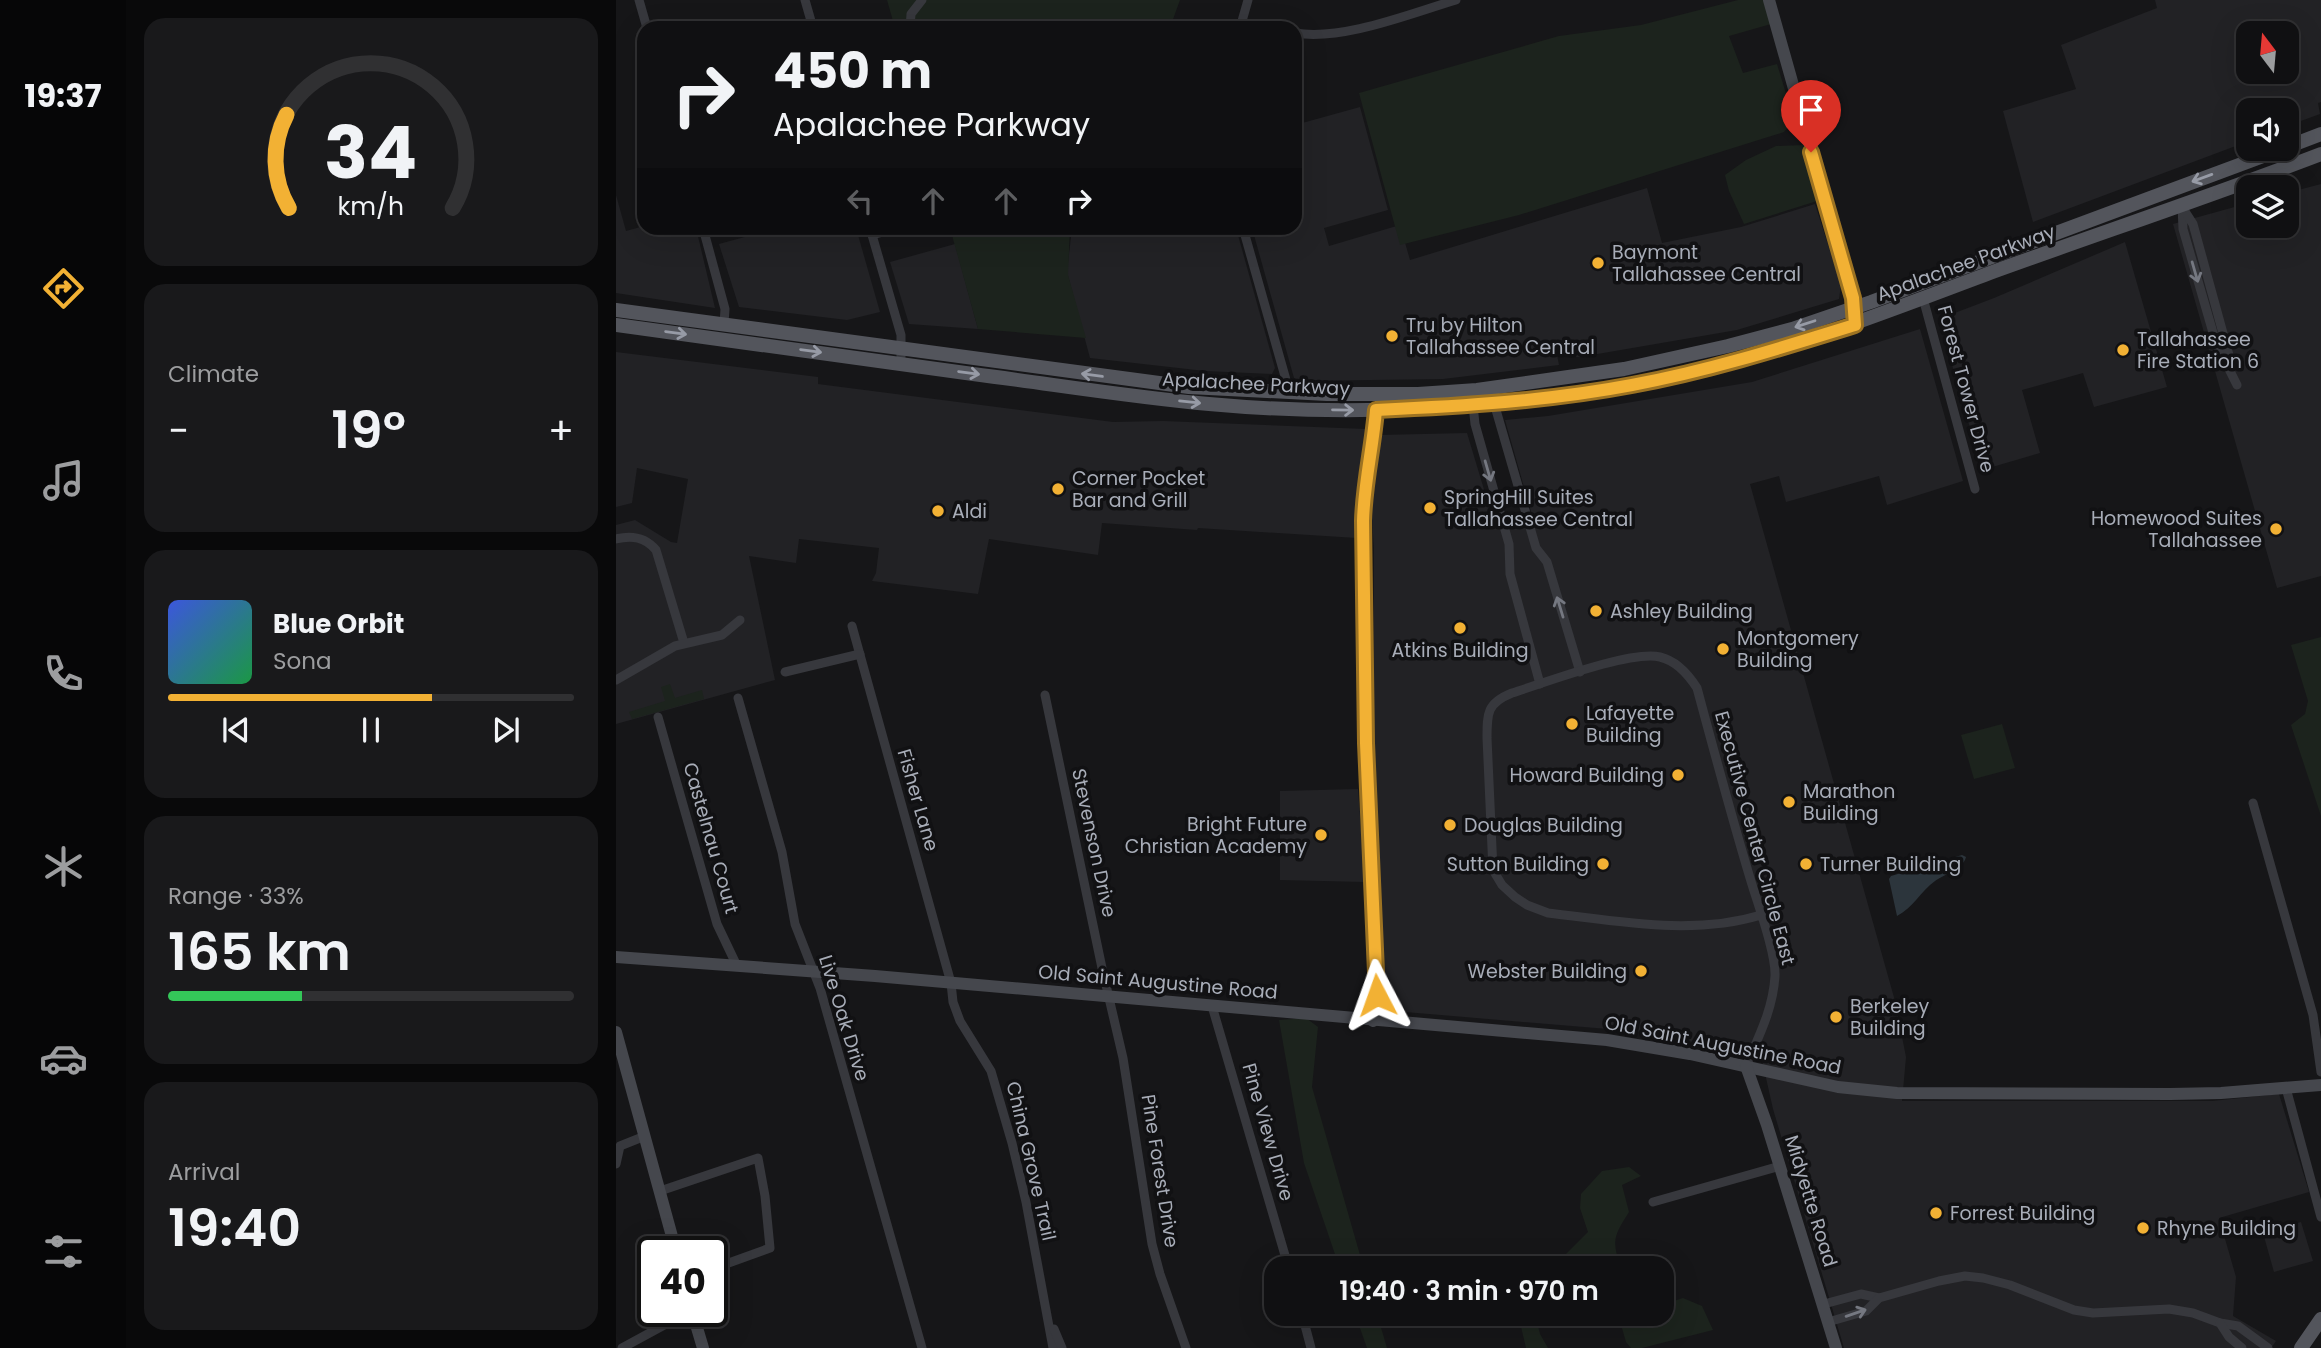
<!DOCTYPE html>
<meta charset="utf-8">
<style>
body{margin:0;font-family:Poppins,sans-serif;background:#19191b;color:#f1f3f6;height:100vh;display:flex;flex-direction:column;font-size:26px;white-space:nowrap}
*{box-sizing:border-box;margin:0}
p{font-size:23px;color:#9c9d9f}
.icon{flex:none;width:38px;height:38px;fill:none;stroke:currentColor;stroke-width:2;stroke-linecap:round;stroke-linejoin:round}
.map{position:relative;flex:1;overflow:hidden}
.sheet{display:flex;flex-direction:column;gap:18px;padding:18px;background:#09090a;width:490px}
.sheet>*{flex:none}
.hud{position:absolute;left:21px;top:21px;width:665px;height:214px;border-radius:21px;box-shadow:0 7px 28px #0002,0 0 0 2px #303032;background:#101012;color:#f1f3f6;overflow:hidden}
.needle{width:46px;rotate:344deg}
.tools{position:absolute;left:1620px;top:21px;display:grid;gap:14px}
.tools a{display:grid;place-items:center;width:63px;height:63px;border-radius:14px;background:#101012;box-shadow:0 7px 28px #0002,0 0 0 2px #303032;font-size:35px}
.speed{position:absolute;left:21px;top:1236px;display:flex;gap:14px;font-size:35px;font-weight:700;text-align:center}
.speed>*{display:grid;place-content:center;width:91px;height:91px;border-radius:50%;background:#101012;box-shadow:0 7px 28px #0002,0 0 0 2px #303032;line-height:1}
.speed .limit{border:4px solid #111;border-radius:10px;background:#fff;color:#111}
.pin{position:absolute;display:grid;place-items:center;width:60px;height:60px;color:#fff;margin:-72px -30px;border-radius:50% 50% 50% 0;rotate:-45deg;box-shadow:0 0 7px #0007}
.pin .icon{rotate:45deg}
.me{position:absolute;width:77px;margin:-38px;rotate:356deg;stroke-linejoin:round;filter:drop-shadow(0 0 5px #0008)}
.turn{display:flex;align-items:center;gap:24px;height:147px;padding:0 21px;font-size:32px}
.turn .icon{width:91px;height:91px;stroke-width:2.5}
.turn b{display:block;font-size:49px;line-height:60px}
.lanes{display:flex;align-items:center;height:66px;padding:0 21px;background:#0003;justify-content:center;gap:35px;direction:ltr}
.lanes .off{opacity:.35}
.big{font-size:52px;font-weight:600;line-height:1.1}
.sheet .widget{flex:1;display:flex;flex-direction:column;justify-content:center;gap:10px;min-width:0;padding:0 24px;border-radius:21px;background:#19191b}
.sheet .dial{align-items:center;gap:0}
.dial svg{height:182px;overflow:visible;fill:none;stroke:#303032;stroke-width:7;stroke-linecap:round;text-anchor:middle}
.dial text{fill:#f1f3f6;stroke:none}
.song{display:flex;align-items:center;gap:21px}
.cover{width:84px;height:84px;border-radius:10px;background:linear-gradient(135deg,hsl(230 70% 55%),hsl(140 70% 35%))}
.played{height:7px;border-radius:4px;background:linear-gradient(90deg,#f2b134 65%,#303032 65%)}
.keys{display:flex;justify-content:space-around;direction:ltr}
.heat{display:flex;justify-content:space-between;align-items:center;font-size:38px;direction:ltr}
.charge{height:10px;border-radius:5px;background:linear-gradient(90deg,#34c759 33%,#303032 0)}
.trip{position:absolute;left:648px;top:1256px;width:410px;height:70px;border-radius:21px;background:#101012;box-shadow:0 7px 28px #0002,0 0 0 2px #303032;font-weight:600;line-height:70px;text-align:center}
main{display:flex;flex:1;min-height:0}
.tab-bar{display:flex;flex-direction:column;width:126px;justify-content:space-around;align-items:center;background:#060607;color:#9c9d9f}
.tab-bar .icon{width:49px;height:49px}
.tab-bar .on{color:#f2b134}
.tab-bar b{font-size:32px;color:#f1f3f6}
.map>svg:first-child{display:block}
</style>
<main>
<nav class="tab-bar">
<b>19:37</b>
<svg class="icon on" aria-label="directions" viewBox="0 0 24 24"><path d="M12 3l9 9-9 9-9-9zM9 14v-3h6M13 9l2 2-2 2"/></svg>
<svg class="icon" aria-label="music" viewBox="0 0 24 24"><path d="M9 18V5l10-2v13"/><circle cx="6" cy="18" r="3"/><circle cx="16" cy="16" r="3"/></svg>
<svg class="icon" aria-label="phone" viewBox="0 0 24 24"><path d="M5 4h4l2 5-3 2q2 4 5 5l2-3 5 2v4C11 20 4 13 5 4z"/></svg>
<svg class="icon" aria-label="climate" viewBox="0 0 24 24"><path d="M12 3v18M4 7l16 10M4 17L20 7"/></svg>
<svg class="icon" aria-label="car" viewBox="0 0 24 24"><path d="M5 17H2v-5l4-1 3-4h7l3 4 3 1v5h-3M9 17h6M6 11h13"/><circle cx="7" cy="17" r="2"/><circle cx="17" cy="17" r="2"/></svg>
<svg class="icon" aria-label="filters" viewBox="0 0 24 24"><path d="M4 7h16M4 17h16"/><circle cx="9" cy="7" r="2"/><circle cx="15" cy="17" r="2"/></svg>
</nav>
<section class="sheet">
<div class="widget dial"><svg viewBox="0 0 100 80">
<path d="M14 69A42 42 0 1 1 86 69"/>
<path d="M14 69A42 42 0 0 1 13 28" stroke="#f2b134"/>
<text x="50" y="56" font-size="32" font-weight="700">34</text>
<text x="50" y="72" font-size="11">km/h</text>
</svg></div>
<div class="widget"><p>Climate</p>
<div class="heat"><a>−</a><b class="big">19°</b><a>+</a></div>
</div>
<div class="widget">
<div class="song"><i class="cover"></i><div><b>Blue Orbit</b><p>Sona</p></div></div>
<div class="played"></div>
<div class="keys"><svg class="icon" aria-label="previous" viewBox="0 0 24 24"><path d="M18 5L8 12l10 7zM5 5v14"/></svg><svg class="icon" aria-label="pause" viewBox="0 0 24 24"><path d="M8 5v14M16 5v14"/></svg><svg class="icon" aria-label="next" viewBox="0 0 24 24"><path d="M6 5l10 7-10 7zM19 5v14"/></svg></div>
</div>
<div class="widget"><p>Range · 33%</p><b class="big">165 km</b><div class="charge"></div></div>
<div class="widget"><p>Arrival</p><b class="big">19:40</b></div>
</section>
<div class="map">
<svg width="1705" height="1348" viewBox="0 0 1705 1348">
<rect width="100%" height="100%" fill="#161618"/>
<g fill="#222225" fill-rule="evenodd">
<path d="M1539 0H1705V102L1702 103 1704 114 1671 126V110H1633V141L1417 222 1387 111 1460 89 1445 45 1541 8ZM1633 33H1671V72H1633Z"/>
<path d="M744 107 772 210 708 228 713 246 784 225 794 260 1031 188 1046 243 1125 227 1199 204 1225 285 1223 299 1121 330 964 357H956L948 353 941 355 943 365 827 379 684 381 678 378 636 228H679V125Z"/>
<path d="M1705 184V576L1661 588 1557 224 1633 203V226H1671V193Z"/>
<path d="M0 195 10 231 28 226 80 228 99 308 0 293Z"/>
<path d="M162 228H240L264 312 231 320 123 307 103 244Z"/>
<path d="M456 228H620L659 368 656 374 589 371 474 358 451 272Z"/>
<path d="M1509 242 1551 387 1478 407 1467 373 1406 390 1424 453 1366 470 1323 319 1378 298Z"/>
<path d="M339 244 362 329 293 324 274 262Z"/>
<path d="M1304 329 1347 481 1271 505 1263 476 1170 502 1163 476 1134 484 1279 1001 1290 1057 1286 1101H1596L1663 1094 1693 1192 1603 1218 1620 1277 1617 1316 1660 1341 1655 1348H1228L1157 1109 1146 1060 1028 1032 777 1011 766 996 757 742 758 549 754 489 763 435 851 433 879 526 916 515 889 420 932 416 1136 382Z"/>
<path d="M0 352 202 377V384L497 422 547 421 750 429 743 473 741 538 582 528 581 530 486 523 482 555 373 539 362 594 256 581 260 573 263 548 183 539 180 563 133 556 159 680 0 724V525L19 520 55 542 61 543 72 479 21 468 16 503 0 507Z"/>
<path d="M742 789 749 882 664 880V791Z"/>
<path d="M1685 1222 1697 1261 1658 1272 1647 1233Z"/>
</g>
<g fill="#1c231d">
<path d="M271 0H564L556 22 549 28H279Z"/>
<path d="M1122 0H1148L1155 24 1113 36 1127 73 1161 64 1178 120 1168 132 903 215 784 245 743 93 943 36 1025 25Z"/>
<path d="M1188 145 1201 201 1128 224 1113 191 1109 175 1130 160 1160 146Z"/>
<path d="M334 228H454L452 275 470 338 362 329Z"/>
<path d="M1705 637V816L1675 725 1689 714 1692 701 1675 645Z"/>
<path d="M54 684 59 698 86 690 88 699 16 719 13 712 49 701 45 687Z"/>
<path d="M1386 724 1399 768 1358 779 1345 735Z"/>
<path d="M690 1018 702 1027 696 1087 748 1269H724L688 1163 663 1020Z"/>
<path d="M1013 1167 1025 1176 1006 1185 1013 1212C997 1237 996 1240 1005 1269H935L972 1232 964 1208 965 1194 986 1171Z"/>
<path d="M1067 1298 1086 1306 1097 1330 1026 1348H1015L1010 1342 1002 1314H1045V1305Z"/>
<path d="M739 1314H761L771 1348H751Z"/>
<path d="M902 1314H919L924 1334 932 1348H910Z"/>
</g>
<path fill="#2c353c" d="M1346 855 1350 857C1347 869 1329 874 1319 881 1305 891 1297 908 1281 916L1273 879 1275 876Z"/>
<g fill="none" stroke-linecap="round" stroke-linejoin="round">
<g stroke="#37383d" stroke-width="9">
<path d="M23 0 31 28"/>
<path d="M189 0 197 28"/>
<path d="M626 22 649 28"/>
<path d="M294 28 295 14 306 0"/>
<path d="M624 28 632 0"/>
<path d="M679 33C727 41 793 14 840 0"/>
<path d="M1566 206 1567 229 1600 343 1621 385"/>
<path d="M1568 210 1577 224 1616 366"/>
<path d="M87 228 109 309 108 324"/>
<path d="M254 228 285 335V364"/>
<path d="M627 228 674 394"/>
<path d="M256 235 282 228"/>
<path d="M1307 298 1359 489"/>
<path d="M0 539C16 535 29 537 40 550L68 643"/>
<path d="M236 626 335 983 337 1002 344 1021 375 1071 396 1143 410 1202 437 1348"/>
<path d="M169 672 244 654"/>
<path d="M0 680 59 646 106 635 124 620"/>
<path d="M924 684 894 574 893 544 859 424 857 405 861 390 878 403 920 548 931 562 964 672"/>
<path d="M429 695 486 968 507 1058 536 1244 544 1274 570 1348"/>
<path d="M122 698 166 852 179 924 204 988 306 1348"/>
<path d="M42 717 101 924 121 966"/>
<path d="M1637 803 1697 1015 1705 1072"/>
<path d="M596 1006 673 1269"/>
<path d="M1130 1066C1143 1036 1157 1009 1159 976 1160 953 1141 902 1134 878 1115 815 1098 751 1081 688 1072 674 1061 661 1044 657 1015 650 928 683 896 693 871 703 871 713 871 738L877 870 886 885 899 897 911 905 932 913C1002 921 1076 936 1145 915"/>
<path d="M1670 1088 1705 1217"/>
<path d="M0 1164 4 1146 29 1136"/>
<path d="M44 1191 142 1158 149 1196 154 1248 96 1269"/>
<path d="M1037 1202 1164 1166"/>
<path d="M1208 1304 1245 1294 1263 1298"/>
<path d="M686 1314 695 1348"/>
<path d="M1212 1322 1250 1311 1263 1298 1323 1281 1349 1276 1367 1278 1394 1285 1458 1310 1477 1313 1553 1309 1577 1313 1604 1323 1622 1326 1652 1348"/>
<path d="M1604 1323 1613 1337 1626 1348"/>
<path d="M438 1329 446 1348"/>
<path d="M6 1348 74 1311"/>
</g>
<g stroke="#45474d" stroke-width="12">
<path d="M1153 0 1237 298 1238 317"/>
<path d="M0 957 259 976 991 1040 1074 1054 1222 1087 1281 1093 1554 1094 1605 1093 1705 1085"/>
<path d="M757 1021 761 994 750 743 747 518C749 482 758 447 760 410"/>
<path d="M0 1032 60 1251"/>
<path d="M1130 1066 1151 1125 1220 1348"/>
<path d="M76 1311 87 1348"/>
</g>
<g stroke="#53555c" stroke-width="14">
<path d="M1671 147 1705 134"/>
<path d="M0 310 573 387 711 394H802L861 390 1008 369 1112 346 1176 329 1255 302 1666 149"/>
<path d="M0 325C119 342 238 358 357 374 436 384 514 397 593 404 733 417 875 409 1014 386 1141 364 1261 315 1382 270 1490 231 1598 195 1705 154"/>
<path d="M1685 1348 1705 1319"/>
</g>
</g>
<defs><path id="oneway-shaft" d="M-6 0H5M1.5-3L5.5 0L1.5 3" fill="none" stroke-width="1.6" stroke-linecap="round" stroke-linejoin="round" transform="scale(1.75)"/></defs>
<g stroke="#979ba6">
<use href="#oneway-shaft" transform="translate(1586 178) rotate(160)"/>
<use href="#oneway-shaft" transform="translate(1189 324) rotate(162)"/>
<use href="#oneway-shaft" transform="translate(60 333) rotate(8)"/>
<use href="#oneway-shaft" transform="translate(195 351) rotate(8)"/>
<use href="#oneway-shaft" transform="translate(353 373) rotate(8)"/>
<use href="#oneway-shaft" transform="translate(476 375) rotate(-172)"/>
<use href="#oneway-shaft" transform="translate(574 402) rotate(6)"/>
<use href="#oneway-shaft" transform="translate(727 410) rotate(1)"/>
</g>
<g stroke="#757881">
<use href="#oneway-shaft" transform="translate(1579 272) rotate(74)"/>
<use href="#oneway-shaft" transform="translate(872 471) rotate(74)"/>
<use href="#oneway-shaft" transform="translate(944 607) rotate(-107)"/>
<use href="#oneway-shaft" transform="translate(1240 1313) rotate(-19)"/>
</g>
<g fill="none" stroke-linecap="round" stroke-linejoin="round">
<defs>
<path id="route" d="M761 995 750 743 747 521C748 483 757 447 760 410 846 406 932 401 1016 385 1092 371 1165 348 1239 325L1237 298 1195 152"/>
</defs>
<use href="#route" stroke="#9d7322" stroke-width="18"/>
<use href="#route" stroke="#f2b134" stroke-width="12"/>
</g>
<g fill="#f2b134" stroke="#111113" stroke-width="2.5">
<circle cx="982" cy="263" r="7"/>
<circle cx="776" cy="336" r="7"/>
<circle cx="1507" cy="350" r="7"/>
<circle cx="442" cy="489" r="7"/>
<circle cx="814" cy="508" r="7"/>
<circle cx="322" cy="511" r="7"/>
<circle cx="1660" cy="529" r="7"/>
<circle cx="980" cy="611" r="7"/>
<circle cx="844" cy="628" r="7"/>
<circle cx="1107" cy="649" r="7"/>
<circle cx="956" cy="724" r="7"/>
<circle cx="1062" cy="775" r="7"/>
<circle cx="1173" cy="802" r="7"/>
<circle cx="834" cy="825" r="7"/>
<circle cx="705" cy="835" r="7"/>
<circle cx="987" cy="864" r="7"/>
<circle cx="1190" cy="864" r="7"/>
<circle cx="1025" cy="971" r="7"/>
<circle cx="1220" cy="1017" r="7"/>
<circle cx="1320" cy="1213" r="7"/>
<circle cx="1527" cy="1228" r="7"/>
</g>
<g text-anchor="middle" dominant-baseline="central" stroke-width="7" stroke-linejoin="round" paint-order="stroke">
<g font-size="19" fill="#a8adb8" stroke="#111113" text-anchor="start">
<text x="996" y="252">Baymont<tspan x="996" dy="22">Tallahassee Central</tspan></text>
<text x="790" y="325">Tru by Hilton<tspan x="790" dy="22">Tallahassee Central</tspan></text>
<text x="1521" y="339">Tallahassee<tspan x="1521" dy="22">Fire Station 6</tspan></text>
<text x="456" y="478">Corner Pocket<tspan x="456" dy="22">Bar and Grill</tspan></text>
<text x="828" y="497">SpringHill Suites<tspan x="828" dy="22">Tallahassee Central</tspan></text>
<text x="336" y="511">Aldi</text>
<text x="1646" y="518" text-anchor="end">Homewood Suites<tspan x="1646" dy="22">Tallahassee</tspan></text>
<text x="994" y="611">Ashley Building</text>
<text x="1121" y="638">Montgomery<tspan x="1121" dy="22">Building</tspan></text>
<text x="844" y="650" text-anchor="middle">Atkins Building</text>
<text x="970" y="713">Lafayette<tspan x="970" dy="22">Building</tspan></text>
<text x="1048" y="775" text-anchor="end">Howard Building</text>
<text x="1187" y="791">Marathon<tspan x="1187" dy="22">Building</tspan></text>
<text x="691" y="824" text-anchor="end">Bright Future<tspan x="691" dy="22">Christian Academy</tspan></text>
<text x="848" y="825">Douglas Building</text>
<text x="973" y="864" text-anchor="end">Sutton Building</text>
<text x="1204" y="864">Turner Building</text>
<text x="1011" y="971" text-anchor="end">Webster Building</text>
<text x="1234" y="1006">Berkeley<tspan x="1234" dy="22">Building</tspan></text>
<text x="1334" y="1213">Forrest Building</text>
<text x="1541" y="1228">Rhyne Building</text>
</g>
<g font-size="19" fill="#a8adb8" stroke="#111113">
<text transform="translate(1350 263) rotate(-20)">Apalachee Parkway</text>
<text transform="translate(640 384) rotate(3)">Apalachee Parkway</text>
<text transform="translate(1350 389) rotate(75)">Forest Tower Drive</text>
<text transform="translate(302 800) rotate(74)">Fisher Lane</text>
<text transform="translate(95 838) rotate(74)">Castelnau Court</text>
<text transform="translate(1139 838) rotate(75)">Executive Center Circle East</text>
<text transform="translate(478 843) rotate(78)">Stevenson Drive</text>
<text transform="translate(542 982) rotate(5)">Old Saint Augustine Road</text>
<text transform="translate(228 1018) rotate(73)">Live Oak Drive</text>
<text transform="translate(1107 1045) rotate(11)">Old Saint Augustine Road</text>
<text transform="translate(652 1132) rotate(74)">Pine View Drive</text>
<text transform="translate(415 1161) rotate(77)">China Grove Trail</text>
<text transform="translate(544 1171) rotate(81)">Pine Forest Drive</text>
<text transform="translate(1195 1201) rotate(73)">Midyette Road</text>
</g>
</g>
</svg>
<div class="tools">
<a><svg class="needle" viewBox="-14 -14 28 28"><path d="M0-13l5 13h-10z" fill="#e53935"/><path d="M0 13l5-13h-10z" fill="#9c9d9f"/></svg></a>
<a><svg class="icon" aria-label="sound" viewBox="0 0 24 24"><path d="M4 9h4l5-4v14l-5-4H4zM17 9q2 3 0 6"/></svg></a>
<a><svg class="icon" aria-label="layers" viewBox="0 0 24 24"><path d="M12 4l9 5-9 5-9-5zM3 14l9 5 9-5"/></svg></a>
</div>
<div class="speed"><div class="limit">40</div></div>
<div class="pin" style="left:1195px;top:152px;background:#d93025"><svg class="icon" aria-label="arrive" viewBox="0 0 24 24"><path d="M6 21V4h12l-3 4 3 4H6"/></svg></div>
<svg class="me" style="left:761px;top:995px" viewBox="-20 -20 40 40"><path d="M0-17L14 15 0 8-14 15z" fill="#f2b134" stroke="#fff" stroke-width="4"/></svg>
<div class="trip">19:40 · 3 min · 970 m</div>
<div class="hud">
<div class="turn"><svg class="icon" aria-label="right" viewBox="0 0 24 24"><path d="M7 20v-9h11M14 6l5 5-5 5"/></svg><div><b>450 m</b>Apalachee Parkway</div></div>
<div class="lanes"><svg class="icon off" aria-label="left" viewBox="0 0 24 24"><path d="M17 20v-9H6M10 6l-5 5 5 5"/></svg><svg class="icon off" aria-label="ahead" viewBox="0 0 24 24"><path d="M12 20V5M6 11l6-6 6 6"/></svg><svg class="icon off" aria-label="ahead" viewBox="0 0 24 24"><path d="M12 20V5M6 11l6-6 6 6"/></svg><svg class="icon" aria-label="right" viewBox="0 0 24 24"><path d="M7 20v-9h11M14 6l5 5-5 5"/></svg></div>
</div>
</div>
</main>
